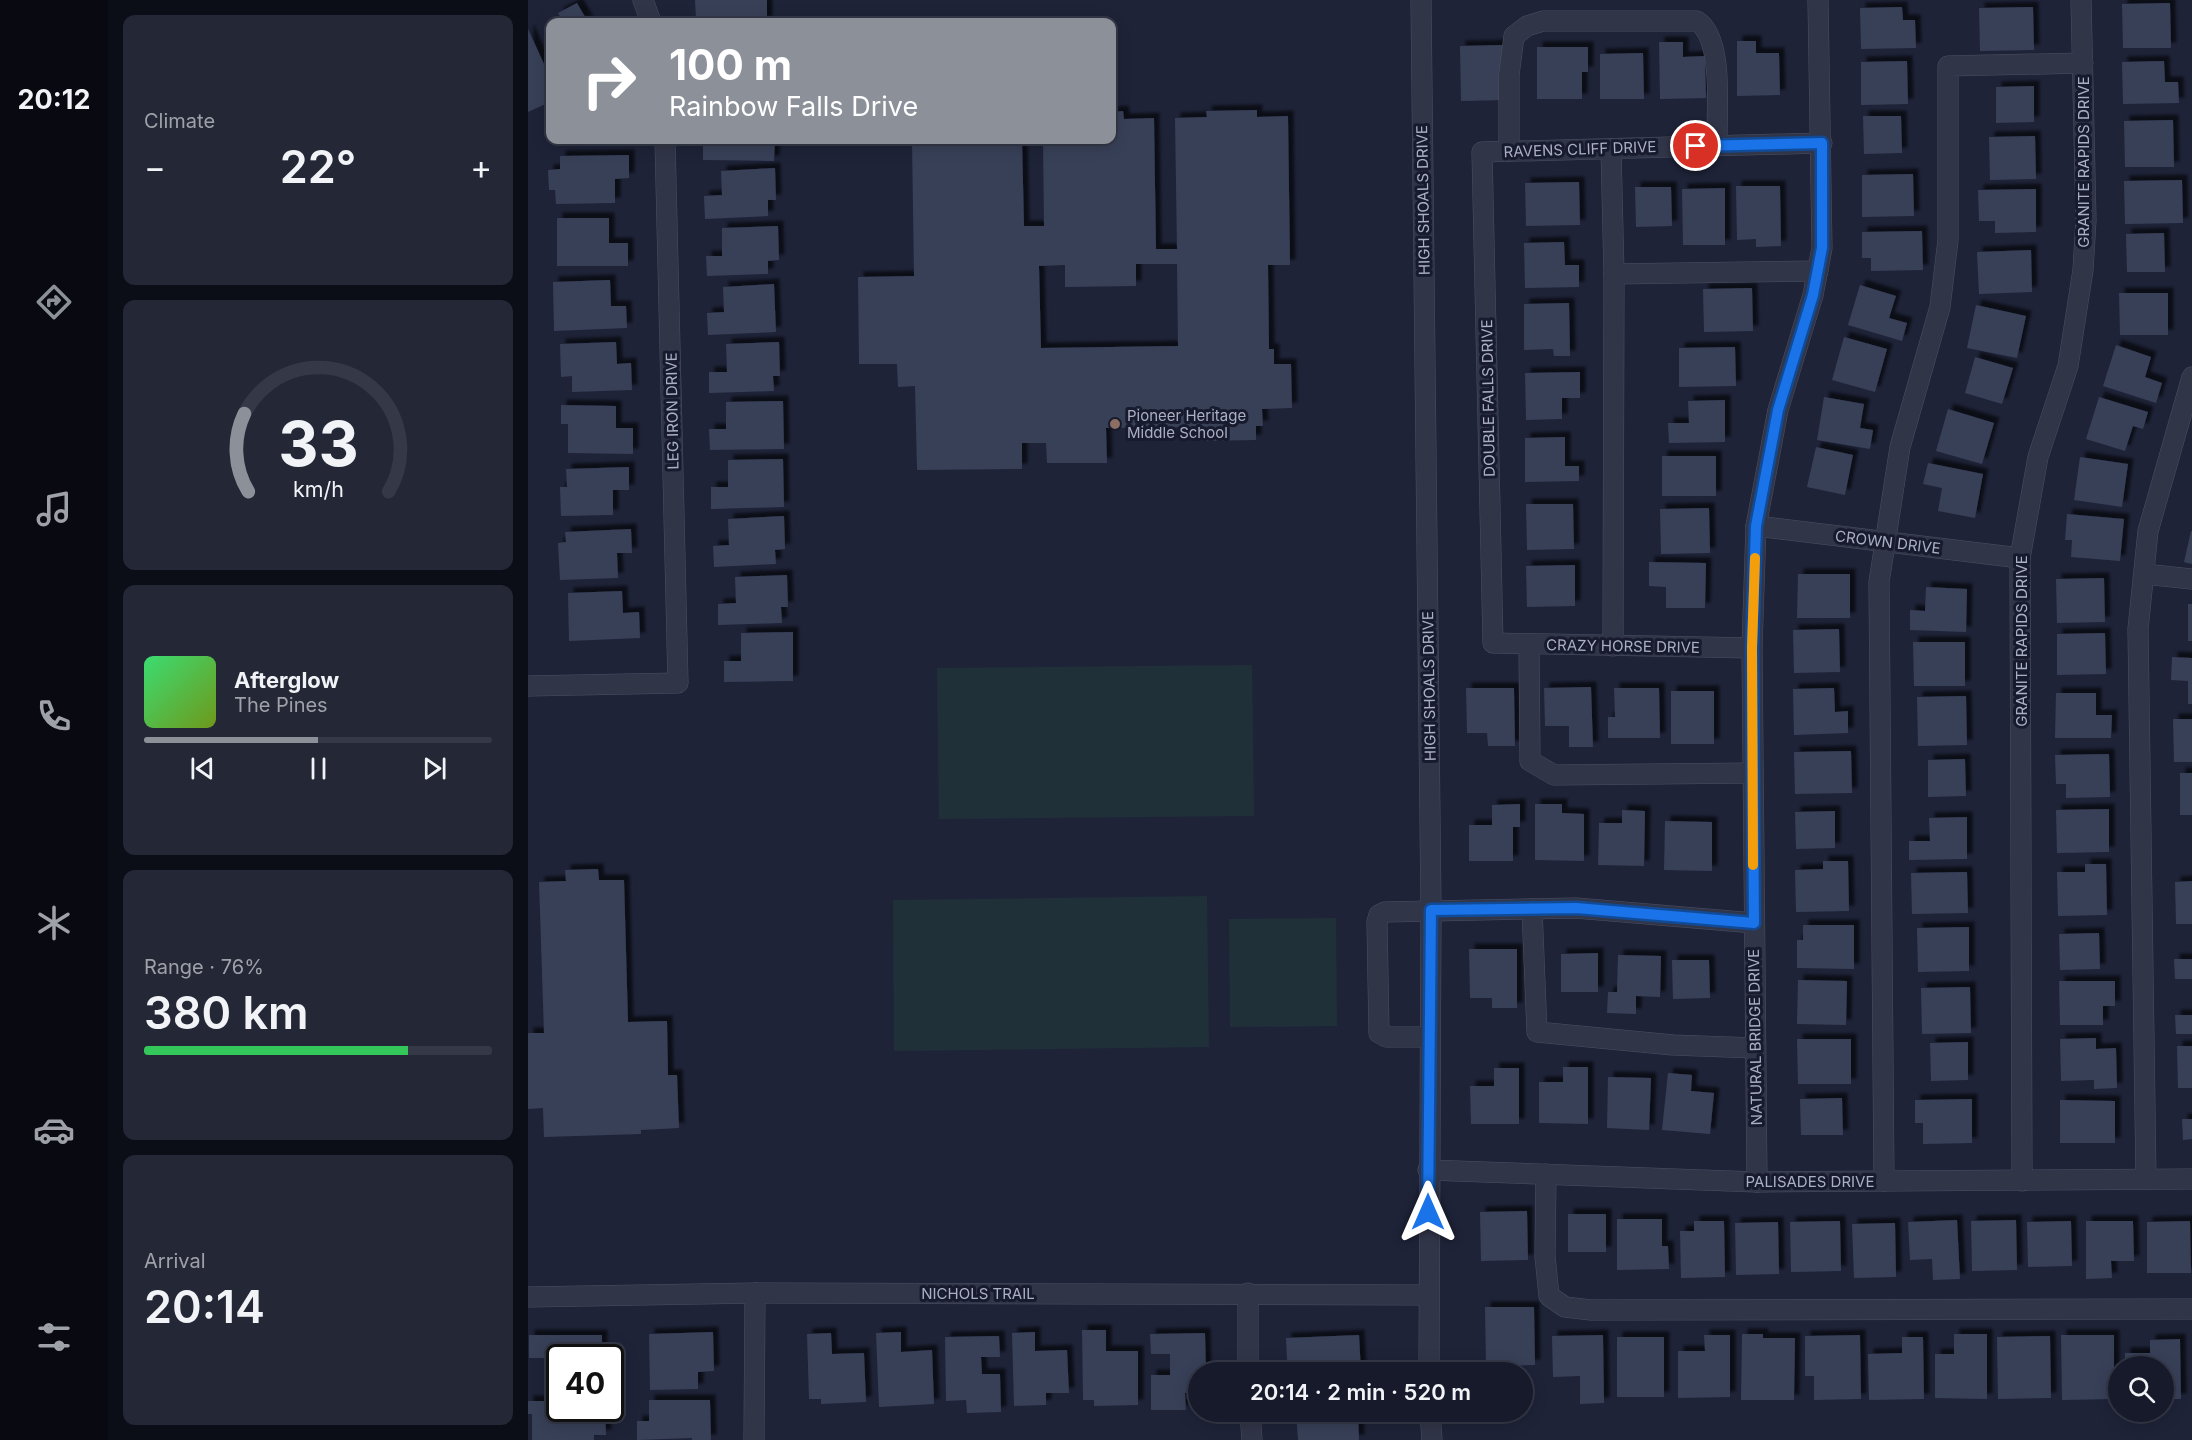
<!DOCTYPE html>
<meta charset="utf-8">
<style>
body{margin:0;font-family:Inter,sans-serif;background:#232736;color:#f1f3f6;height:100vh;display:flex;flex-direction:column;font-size:22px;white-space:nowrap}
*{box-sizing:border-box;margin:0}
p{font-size:20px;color:#9ea1a8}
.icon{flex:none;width:33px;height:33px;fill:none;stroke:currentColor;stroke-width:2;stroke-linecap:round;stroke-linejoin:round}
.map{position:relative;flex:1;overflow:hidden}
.details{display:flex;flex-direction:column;gap:15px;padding:15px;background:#0c0e17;width:420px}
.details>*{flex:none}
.banner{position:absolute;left:18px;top:18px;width:570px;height:126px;border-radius:12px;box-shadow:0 3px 15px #0003,0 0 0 2px #353847;background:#8c9099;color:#fff;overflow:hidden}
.buttons{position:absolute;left:1580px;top:1356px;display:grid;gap:12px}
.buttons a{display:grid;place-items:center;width:66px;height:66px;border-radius:50%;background:#161a2a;box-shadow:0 3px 15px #0003,0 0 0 2px #353847;font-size:30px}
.speed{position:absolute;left:18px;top:1344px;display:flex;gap:12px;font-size:30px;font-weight:700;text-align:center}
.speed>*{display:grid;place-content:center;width:78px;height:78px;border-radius:50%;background:#161a2a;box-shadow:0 3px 15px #0003,0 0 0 2px #353847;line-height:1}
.speed .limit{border:3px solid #111;border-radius:9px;background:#fff;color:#111}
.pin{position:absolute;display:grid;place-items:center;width:51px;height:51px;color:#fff;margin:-26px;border:3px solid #fff;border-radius:50%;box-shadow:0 2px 6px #0007}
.me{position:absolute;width:66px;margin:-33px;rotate:0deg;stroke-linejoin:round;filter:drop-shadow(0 0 4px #0008)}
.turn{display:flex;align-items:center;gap:21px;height:126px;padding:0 24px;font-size:27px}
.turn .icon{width:78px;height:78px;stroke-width:2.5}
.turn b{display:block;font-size:42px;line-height:51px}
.big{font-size:45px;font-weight:600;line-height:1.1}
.details .card{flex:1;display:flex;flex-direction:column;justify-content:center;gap:9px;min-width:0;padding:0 21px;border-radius:12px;background:#232736}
.details .dial{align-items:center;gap:0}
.dial svg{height:156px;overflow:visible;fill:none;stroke:#353847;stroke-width:7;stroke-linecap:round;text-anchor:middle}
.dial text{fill:#f1f3f6;stroke:none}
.song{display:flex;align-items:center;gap:18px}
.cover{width:72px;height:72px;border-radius:9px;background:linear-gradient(135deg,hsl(140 70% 55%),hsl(80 70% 35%))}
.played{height:6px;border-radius:3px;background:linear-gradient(90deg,#8c9099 50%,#353847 50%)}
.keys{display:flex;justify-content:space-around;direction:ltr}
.heat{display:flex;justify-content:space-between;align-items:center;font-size:33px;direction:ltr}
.charge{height:9px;border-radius:4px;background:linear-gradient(90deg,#34c759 76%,#353847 0)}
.trip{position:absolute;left:660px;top:1362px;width:345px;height:60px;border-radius:30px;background:#161a2a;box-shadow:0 3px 15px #0003,0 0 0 2px #353847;font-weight:600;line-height:60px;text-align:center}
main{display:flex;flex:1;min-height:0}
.tab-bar{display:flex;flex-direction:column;width:108px;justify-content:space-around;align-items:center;background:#090a11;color:#9ea1a8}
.tab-bar .icon{width:42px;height:42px}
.tab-bar .selected{color:#8c9099}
.tab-bar b{font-size:27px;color:#f1f3f6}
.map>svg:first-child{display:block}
</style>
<main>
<nav class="tab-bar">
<b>20:12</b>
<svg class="icon selected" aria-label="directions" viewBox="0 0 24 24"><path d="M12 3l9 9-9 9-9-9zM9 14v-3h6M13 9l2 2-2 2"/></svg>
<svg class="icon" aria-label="music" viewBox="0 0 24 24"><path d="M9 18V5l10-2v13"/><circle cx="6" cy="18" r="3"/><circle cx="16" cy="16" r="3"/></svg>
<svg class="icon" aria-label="phone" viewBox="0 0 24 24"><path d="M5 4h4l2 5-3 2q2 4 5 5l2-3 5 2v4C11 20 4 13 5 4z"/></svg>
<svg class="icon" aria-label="climate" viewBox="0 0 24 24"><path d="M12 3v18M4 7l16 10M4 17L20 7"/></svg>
<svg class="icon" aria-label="car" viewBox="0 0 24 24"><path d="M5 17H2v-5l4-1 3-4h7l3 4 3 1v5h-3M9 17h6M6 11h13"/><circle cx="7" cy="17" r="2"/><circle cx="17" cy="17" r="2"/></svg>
<svg class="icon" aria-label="filters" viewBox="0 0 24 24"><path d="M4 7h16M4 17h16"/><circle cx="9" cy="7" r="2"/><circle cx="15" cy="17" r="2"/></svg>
</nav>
<section class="details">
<div class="card"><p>Climate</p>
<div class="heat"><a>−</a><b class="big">22°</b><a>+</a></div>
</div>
<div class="card dial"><svg viewBox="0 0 100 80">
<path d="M14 69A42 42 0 1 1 86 69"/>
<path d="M14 69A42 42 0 0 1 12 29" stroke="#8c9099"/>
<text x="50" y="56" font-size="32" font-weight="700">33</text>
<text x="50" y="72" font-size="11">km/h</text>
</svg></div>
<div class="card">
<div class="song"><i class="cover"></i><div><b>Afterglow</b><p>The Pines</p></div></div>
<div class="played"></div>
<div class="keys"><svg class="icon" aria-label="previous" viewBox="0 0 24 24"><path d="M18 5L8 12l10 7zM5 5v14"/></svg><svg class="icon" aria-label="pause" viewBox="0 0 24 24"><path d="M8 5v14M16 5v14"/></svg><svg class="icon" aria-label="next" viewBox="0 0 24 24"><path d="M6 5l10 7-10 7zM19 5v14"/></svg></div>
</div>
<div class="card"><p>Range · 76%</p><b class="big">380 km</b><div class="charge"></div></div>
<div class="card"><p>Arrival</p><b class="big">20:14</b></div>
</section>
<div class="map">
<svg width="1664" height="1440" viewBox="0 0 1664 1440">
<defs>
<filter id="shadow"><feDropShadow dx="5.5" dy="-5.5" stdDeviation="1.5" flood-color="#0009"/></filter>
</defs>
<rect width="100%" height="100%" fill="#1e2338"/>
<g fill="#203039">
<path d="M724 665 726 816 411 819 409 668Z"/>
<path d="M679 896 681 1047 366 1051 365 900Z"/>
<path d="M808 918 809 1026 702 1027 701 919Z"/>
</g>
<g fill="#393f59" fill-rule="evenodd" filter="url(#shadow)">
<path d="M167 0H239V22H184V18L168 19Z"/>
<path d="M49 3 60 22H35L30 13Z"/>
<path d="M1642 3 1643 48H1595L1594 4Z"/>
<path d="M1374 7 1375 20H1387L1388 48 1333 49 1332 8Z"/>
<path d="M1505 7 1506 50 1452 51 1451 8Z"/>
<path d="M0 29 22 77V88L17 90 22 102 0 112Z"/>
<path d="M1209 41H1228V53H1251L1252 95 1209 96Z"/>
<path d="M1131 42H1155V57L1177 56 1178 98 1132 99Z"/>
<path d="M975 45 976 100 933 101 932 46Z"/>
<path d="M1009 47H1060V72H1054V99H1009Z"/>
<path d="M1115 53 1116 99H1072V54Z"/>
<path d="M1379 61 1380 104 1333 105V62Z"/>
<path d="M1636 61 1637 82H1650L1651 103 1595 104 1594 62Z"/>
<path d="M1506 86V122L1468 123V87Z"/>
<path d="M729 110V117L760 116 762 265H740L741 349H746V364H763L764 408 734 409 735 426H728V440L670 441V427L578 428 579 463H519L518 443H494V469L389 470 387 386 370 387 369 364H331L330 277 386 276 384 140H494L496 226H516L515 140H584V112L595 111 596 119 626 118 628 249H649L647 118 679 117 678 111ZM608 264H649L650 346 513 348 511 266 537 265V287L608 286Z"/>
<path d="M1335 116H1373L1374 153 1336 154Z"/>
<path d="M1645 120 1646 167H1597L1596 121Z"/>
<path d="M1507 136 1508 179 1462 180 1461 137Z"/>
<path d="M175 140H247L246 161 175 160Z"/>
<path d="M101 155V178L87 179V203L28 204 27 190H21L20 170 32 169V156Z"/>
<path d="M247 168 248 200H240V216L177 219 176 196 194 195 193 171Z"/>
<path d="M1385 174 1386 216 1334 217V175Z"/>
<path d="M1654 180 1655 223 1597 224 1596 181Z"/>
<path d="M1051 182 1052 225 998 226 997 183Z"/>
<path d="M1208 186H1252L1253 246 1228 247V239L1209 240Z"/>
<path d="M1107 187H1143L1144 226 1108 227Z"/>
<path d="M1197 188V245H1155L1154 189Z"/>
<path d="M1508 189V232L1467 233V221H1451L1450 190Z"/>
<path d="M29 218H81V243H100V266H29Z"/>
<path d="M250 226 251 260 240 261V274L179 276 178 256H194V228Z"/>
<path d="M1394 231 1395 270 1343 271V258H1334V232Z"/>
<path d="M1636 233 1637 272H1599L1598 234Z"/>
<path d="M1036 242 1037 265H1051V287L997 288 996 243Z"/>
<path d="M1503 250 1504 292 1451 294 1449 252Z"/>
<path d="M82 280 83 306H98L99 328 26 331 25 282Z"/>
<path d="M246 284 248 332 180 335 179 313 196 312 195 287Z"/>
<path d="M1332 285 1368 296 1361 318 1379 323 1374 341 1320 325Z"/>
<path d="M1224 288 1225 331 1176 332 1175 289Z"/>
<path d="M1591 293H1640V335H1592Z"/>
<path d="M1041 303 1042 356H1026L1025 349 996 350V304Z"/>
<path d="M1448 305 1498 316 1489 358 1439 348Z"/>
<path d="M1316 337 1359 349 1347 392 1304 380Z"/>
<path d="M88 342 89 364 103 363 104 390 44 392V376L33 377 32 344Z"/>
<path d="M251 342 252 376H245L246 391 181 393V372H199L198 344Z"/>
<path d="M1588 345 1623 357 1617 377 1634 383 1628 403 1575 386Z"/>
<path d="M1207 347 1208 386 1151 387V348Z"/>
<path d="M1447 357 1485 368 1474 404 1437 393Z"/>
<path d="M1052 372V398H1034V419L998 420 997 373Z"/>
<path d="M1296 397 1336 404 1332 428 1345 430 1342 449 1289 440Z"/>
<path d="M1571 397 1620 412 1615 429 1605 426 1597 451 1558 439Z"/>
<path d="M1197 400V442L1141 443 1140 423H1161L1160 401Z"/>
<path d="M255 401 256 449 182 450 181 429H198V402Z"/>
<path d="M33 405 88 406V428H105V454L40 453V424H33Z"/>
<path d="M1420 409 1466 423 1454 464 1408 451Z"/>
<path d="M1037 437V466H1051V481L997 482V438Z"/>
<path d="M1288 447 1325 455 1317 495 1279 487Z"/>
<rect x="1134" y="456" width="54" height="40"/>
<path d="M1552 457 1600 464 1594 507 1546 500Z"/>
<path d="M255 459 256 507 183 509V487H200V460Z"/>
<path d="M1400 463 1455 474 1447 518 1410 511 1414 488 1395 484Z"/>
<path d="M101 467V490H85V515L33 516 32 487H39L38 469Z"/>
<path d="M998 504H1045L1046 549 999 550Z"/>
<path d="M1181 508 1182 553 1133 554 1132 509Z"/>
<path d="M1539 514 1596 519 1592 561 1543 557 1544 540H1537Z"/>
<path d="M256 516 257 549 247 550 248 564 186 567 185 546 201 545 200 519Z"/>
<path d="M103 529 104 553H89L90 578 32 580 30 543 38 542 37 532Z"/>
<path d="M1663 531H1664V564L1656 562Z"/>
<path d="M1121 562 1178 563 1177 608H1138V587L1121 586Z"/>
<path d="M1047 565V606L999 607 998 566Z"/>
<path d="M1270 574H1322V618H1269Z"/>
<path d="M259 575 260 607H253L254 623 190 625V604L208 603 207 577Z"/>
<path d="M1576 578 1577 622 1529 623 1528 579Z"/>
<path d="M1398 587 1439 589 1438 632 1382 630V610L1397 611Z"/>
<path d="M94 591 95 613 111 612 112 638 41 641 40 593Z"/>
<rect x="1660" y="604" width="4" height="37"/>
<path d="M1311 629 1312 672 1266 673 1265 630Z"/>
<path d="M265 632V681L196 682V661H213V633Z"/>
<path d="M1577 633 1578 674 1529 675V634Z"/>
<path d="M1385 642H1437V686H1386Z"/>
<path d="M1644 657 1664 658V704H1660V681L1643 680Z"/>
<path d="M1063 687 1065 747H1041V726H1017L1016 688Z"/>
<path d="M938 688H986L987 746H960L959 733H939Z"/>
<path d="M1086 688H1131L1132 738H1080V717H1087Z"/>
<path d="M1306 688 1307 712 1320 711V733L1266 735 1265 689Z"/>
<rect x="1143" y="691" width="43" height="53"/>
<path d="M1528 693H1568V715H1584L1583 738H1527Z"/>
<path d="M1438 696 1439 745 1390 746 1389 697Z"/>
<path d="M1645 719H1664V762H1646Z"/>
<path d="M1323 751 1324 793 1267 794 1266 752Z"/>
<path d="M1581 754 1582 797 1538 798V784H1528L1527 755Z"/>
<path d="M1437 759 1438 796 1400 797V760Z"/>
<rect x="1652" y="773" width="12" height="42"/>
<path d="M992 804V827H985V861H941V825H964V805Z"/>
<path d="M1007 804H1034V813L1056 814V861L1007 860Z"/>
<path d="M1581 809V852L1529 853 1528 810Z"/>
<path d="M1094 810 1117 811 1116 866 1070 865 1071 823H1094Z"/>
<path d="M1307 811V848L1268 849 1267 812Z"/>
<path d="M1439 817V859L1381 860V841H1402L1401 818Z"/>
<path d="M1137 821 1184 822V871L1136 870Z"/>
<path d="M1295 861H1320L1321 911 1268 912 1267 870 1295 869Z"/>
<path d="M1557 864H1578L1579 915 1530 916 1529 872H1557Z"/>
<path d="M70 869 71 880H96L100 1022 139 1021 140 1075H149L151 1128 113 1130V1134L16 1137 15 1108 0 1109V1033H16L11 882 38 881 37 870Z"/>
<path d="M1439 872 1440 913 1384 914 1383 873Z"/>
<path d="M1664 881V924H1648L1647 882Z"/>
<path d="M1275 925H1326V969L1269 968V940H1275Z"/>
<path d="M1441 927V971L1390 972 1389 928Z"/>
<path d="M1571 933 1572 969 1532 970 1531 934Z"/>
<path d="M941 949H989V1008H964V998H942Z"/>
<path d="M1070 953V992H1033V954Z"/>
<path d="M1090 955 1133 956 1132 997 1108 996V1014L1079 1013 1080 992H1089Z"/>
<path d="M1646 959H1664V979H1647Z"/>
<path d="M1144 960H1181L1182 998 1145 999Z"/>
<path d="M1270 980 1319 981 1318 1025 1269 1024Z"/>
<path d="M1531 981H1587V1006H1575V1025H1532Z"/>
<path d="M1442 987 1443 1033 1394 1034 1393 988Z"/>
<path d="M1647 1015H1664V1034H1648Z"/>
<path d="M1568 1038V1049L1588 1048 1589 1088 1566 1089V1080L1533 1081 1532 1039Z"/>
<path d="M1269 1039H1323V1084H1270Z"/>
<path d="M1440 1042V1080L1403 1081 1402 1043Z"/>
<path d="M1649 1046H1664V1088H1650Z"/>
<path d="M1035 1067H1060V1124L1011 1123V1082H1035Z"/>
<path d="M966 1068H991V1124H943L942 1086H966Z"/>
<path d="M1140 1073 1164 1075 1163 1091 1186 1093 1182 1134 1134 1130Z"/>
<path d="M1080 1077 1123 1078 1121 1130 1079 1128Z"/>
<path d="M1314 1098 1315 1135H1273L1272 1099Z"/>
<path d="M1444 1099V1143L1395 1144V1123H1387V1100Z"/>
<path d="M1532 1100 1587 1101V1143H1532Z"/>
<path d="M1654 1119H1664V1139L1655 1140Z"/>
<path d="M999 1211 1000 1260 953 1261 952 1212Z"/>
<rect x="1040" y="1214" width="38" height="38"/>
<path d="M1089 1219H1134V1246H1140L1141 1269 1089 1270Z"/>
<path d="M1429 1220 1432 1279 1405 1280 1404 1259 1382 1260 1380 1222Z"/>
<path d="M1488 1220 1489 1270 1444 1271 1443 1221Z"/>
<path d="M1166 1221H1196L1197 1277 1153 1278 1152 1231H1166Z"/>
<path d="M1312 1221 1313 1271 1263 1272 1262 1222Z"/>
<path d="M1543 1221 1544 1266 1500 1267 1499 1222Z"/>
<path d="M1558 1221H1605L1606 1261H1583L1584 1278 1558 1279Z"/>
<path d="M1662 1221 1663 1273H1619V1222Z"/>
<path d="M1250 1222 1251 1274 1208 1275 1207 1223Z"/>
<path d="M1367 1223 1368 1277 1326 1278 1324 1224Z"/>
<path d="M957 1307H1006L1007 1365 958 1366Z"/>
<path d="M554 1330H578V1351H610V1405L566 1406V1400H555Z"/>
<path d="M185 1332 186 1371 170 1372V1389L122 1390 121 1334Z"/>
<path d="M373 1332V1352L404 1350 406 1404 351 1407 348 1333Z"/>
<path d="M507 1332V1351L539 1350 541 1393H518V1405L486 1406 484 1333Z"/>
<path d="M303 1333 304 1354 336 1353 338 1402 293 1404V1399H281L279 1334Z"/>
<path d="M677 1333 678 1372H670V1393H657L658 1410H623V1375H642V1354H623L622 1334Z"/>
<path d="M1214 1334H1235V1338H1267L1266 1400H1213Z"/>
<path d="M1426 1334H1459V1399L1407 1398V1354H1426Z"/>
<path d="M1 1335H74V1358H32V1391H20L19 1358H1Z"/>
<path d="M831 1335 833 1372H777V1360L759 1361 758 1338Z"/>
<path d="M1075 1335 1076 1403 1052 1404V1376L1025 1377 1024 1336Z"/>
<path d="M1176 1335H1202V1397L1150 1398V1351H1177Z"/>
<path d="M1332 1335 1333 1399 1286 1400V1376H1277V1336Z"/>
<path d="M1533 1335H1586V1399L1534 1400Z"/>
<path d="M471 1336 472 1357H453L454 1374H472L473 1412 439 1413 438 1400 418 1401 417 1337Z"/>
<path d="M1522 1336 1523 1398 1470 1399 1469 1337Z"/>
<rect x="1089" y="1337" width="47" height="60"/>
<path d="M1374 1337H1395L1396 1399 1341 1400 1340 1354 1374 1353Z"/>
<path d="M1652 1339 1653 1399H1635V1366H1597V1353H1622V1340Z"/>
<path d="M121 1400H182L183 1440H164V1438L109 1440V1421H121Z"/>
<path d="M0 1401H32V1408H77L78 1435H66V1440H4V1414H0Z"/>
<path d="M768 1412H830L831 1440H770Z"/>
</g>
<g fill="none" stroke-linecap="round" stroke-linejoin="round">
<defs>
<g id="minor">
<path d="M115 0 123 22"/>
<path d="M893 0 903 910 901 1372"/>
<path d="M1083 149 1086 274 1085 646"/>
<path d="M981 151V75L986 36 999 26 1015 21H1169C1197 39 1188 114 1189 146"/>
<path d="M1086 274 1290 271"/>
<path d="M1228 526 1492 558"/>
<path d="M1616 574 1664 579"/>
<path d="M1001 644 1002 761 1026 775 1225 773"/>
<path d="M1224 648 965 643 954 152 1294 143"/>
<path d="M0 686 150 683 137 140"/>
<path d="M1004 909 1009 1032 1145 1045 1227 1048"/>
<path d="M901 1037H858L851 1033 849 922 851 915 857 912 1048 908 1226 923"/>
<path d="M900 1170 1229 1182 1664 1179"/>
<path d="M1018 1174 1017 1256 1021 1296 1037 1307 1063 1310 1664 1309"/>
<path d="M1618 1179 1610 629 1620 531 1664 377"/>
<path d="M1356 1181 1351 582 1372 447 1412 307 1420 240V66L1555 63"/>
<path d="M1494 1181 1492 558 1510 457 1540 366 1555 270 1558 220 1553 0"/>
<path d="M1229 1182 1224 648 1228 526 1250 410 1285 295 1294 248 1290 0"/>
<path d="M720 1293V1372"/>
<path d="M0 1297 227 1293 900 1295"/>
<path d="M722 1412 724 1440"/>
<path d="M902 1412 904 1440"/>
<path d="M226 1440 227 1293"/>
</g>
</defs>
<use href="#minor" stroke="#4c5064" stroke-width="21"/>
<use href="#minor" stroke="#313548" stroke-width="20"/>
</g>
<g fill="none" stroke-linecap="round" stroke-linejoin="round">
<defs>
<path id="route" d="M900 1212 903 910 1048 908 1226 923 1224 648 1228 526 1250 410 1285 295 1294 248V143L1168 146"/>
</defs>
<use href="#route" stroke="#114b97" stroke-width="15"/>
<use href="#route" stroke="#1a73e8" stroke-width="10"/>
<path stroke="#f59e0b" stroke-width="10" d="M1225 865 1224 648 1227 558"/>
</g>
<circle fill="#8d6e63" stroke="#171b2d" stroke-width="2" cx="587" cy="424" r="6"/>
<g text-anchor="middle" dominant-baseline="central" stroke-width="6" stroke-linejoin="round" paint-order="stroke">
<g font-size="15" fill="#abafc6" stroke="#171b2d">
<text transform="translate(1052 149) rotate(-2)">RAVENS CLIFF DRIVE</text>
<text transform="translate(1555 162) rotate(-90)">GRANITE RAPIDS DRIVE</text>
<text transform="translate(895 200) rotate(-91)">HIGH SHOALS DRIVE</text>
<text transform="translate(960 398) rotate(-91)">DOUBLE FALLS DRIVE</text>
<text transform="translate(144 411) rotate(-91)">LEG IRON DRIVE</text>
<text transform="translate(1360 542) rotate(7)">CROWN DRIVE</text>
<text transform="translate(1493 641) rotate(-90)">GRANITE RAPIDS DRIVE</text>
<text transform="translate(1095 646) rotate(1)">CRAZY HORSE DRIVE</text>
<text transform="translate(901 686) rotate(-91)">HIGH SHOALS DRIVE</text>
<text transform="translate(1227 1037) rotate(-91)">NATURAL BRIDGE DRIVE</text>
<text x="1282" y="1181">PALISADES DRIVE</text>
<text x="450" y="1293">NICHOLS TRAIL</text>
</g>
<g font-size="15" fill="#abafc6" stroke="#171b2d" text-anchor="start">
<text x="599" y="415">Pioneer Heritage<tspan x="599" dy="17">Middle School</tspan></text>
</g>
</g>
</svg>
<div class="buttons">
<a><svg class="icon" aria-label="search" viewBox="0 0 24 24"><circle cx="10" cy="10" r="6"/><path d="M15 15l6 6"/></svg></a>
</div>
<div class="speed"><div class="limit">40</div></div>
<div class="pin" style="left:1168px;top:146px;background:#d93025"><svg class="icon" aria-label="arrive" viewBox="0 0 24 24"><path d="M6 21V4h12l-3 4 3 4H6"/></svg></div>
<svg class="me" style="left:900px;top:1212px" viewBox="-20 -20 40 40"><path d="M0-17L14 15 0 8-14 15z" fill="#1a73e8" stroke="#fff" stroke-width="4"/></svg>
<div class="trip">20:14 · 2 min · 520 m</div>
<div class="banner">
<div class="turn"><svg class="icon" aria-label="right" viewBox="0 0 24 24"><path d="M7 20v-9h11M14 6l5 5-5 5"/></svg><div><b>100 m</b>Rainbow Falls Drive</div></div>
</div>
</div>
</main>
